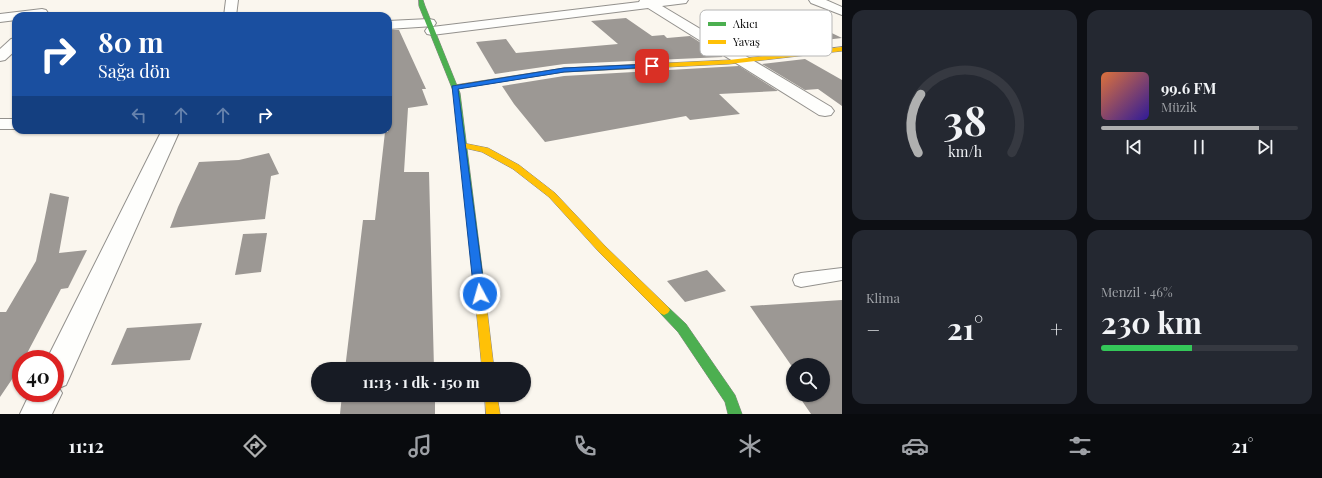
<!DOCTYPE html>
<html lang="tr">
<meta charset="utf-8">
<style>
body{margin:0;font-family:"Playfair Display",serif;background:#242831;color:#f1f3f6;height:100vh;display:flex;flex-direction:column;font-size:15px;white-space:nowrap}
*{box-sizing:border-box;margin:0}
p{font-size:13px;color:#9ea1a6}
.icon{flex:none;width:22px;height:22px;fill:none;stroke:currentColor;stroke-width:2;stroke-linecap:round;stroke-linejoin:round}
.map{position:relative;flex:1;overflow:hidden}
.side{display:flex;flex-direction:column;gap:10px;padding:10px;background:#0d0f14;width:480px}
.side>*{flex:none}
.guide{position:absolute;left:12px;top:12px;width:380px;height:122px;border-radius:12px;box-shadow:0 1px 3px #0004;background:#1a4fa0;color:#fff;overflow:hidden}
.controls{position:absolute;left:786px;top:358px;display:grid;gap:8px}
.controls a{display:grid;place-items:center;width:44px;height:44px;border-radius:50%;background:#171b24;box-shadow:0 1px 3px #0004;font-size:20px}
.speed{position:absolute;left:12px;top:350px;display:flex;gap:8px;font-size:20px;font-weight:700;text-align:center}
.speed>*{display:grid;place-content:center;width:52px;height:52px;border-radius:50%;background:#171b24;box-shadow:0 1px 3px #0004;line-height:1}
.speed .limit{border:6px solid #d22;background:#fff;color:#111}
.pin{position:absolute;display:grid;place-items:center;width:34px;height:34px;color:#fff;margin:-17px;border-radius:8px;box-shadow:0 2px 6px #0006}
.me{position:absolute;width:44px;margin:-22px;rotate:354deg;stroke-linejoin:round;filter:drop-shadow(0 0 3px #0008)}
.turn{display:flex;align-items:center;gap:14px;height:84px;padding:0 20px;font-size:18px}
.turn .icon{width:52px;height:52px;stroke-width:2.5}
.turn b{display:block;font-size:28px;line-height:34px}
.lanes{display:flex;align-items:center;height:38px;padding:0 20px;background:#0003;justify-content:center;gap:20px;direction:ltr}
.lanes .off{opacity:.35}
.big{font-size:30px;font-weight:700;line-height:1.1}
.side .tile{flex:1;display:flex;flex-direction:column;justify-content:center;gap:6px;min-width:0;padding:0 14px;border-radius:12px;background:#242831}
.side .dial{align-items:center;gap:0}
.dial svg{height:104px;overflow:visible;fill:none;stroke:#363941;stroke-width:7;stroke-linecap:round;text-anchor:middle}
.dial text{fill:#f1f3f6;stroke:none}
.song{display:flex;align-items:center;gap:12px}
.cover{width:48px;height:48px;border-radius:6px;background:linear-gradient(135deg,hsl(20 70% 55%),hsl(250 70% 35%))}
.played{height:4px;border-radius:2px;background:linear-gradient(90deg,#afb0b0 80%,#363941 80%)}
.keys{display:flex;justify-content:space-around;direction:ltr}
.heat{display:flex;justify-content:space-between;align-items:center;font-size:22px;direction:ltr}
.charge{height:6px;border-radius:3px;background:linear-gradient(90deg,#34c759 46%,#363941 0)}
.side .tiles{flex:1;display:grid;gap:10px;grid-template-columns:repeat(2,1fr)}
.trip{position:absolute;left:311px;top:362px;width:220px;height:40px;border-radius:20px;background:#171b24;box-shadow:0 1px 3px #0004;font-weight:700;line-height:40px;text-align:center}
.tabs{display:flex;height:64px;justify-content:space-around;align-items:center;background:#090b0e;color:#9ea1a6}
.tabs .icon{width:28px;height:28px}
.tabs .current{color:#afb0b0}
.tabs b{font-size:18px;color:#f1f3f6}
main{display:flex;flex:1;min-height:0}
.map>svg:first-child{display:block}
</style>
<main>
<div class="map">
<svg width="842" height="414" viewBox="0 0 842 414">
<rect width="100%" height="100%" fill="#faf6ee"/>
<g fill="#9c9894">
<path d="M626 18 652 36 664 35 667 38 690 36 723 57 564 64 495 74 476 42 506 39 516 53 618 44 591 21Z"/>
<path d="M807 21 842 38 781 45 789 50 746 55 713 35 742 33 734 28Z"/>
<path d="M388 30H399L426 89H422L428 105 408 108 404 172H429L434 369H345L363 220H375L385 132H388Z"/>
<path d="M805 59 842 80V106L818 89 805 90 762 64Z"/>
<path d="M739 66 778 91 719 94 740 114 690 120 686 116 545 142 514 104 502 86 564 76Z"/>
<path d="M269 153 279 174 271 176 265 219 170 228 178 207 199 162 239 160Z"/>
<path d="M50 193 69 197 59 253 87 250 68 288 61 289 24 359H21V366L0 397V312H6L36 261Z"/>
<path d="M267 233 261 272 235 275 243 234Z"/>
<path d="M707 270 726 291 685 302 667 281Z"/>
<path d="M842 300V414H811L798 395H823V365H793V368L750 306Z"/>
<path d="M202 323 190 360 111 365 127 328Z"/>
<path d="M342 395H435V414H340Z"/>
</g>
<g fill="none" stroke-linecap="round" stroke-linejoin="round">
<defs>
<path id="lane" d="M842 268V280L801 287 795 285 793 280 795 275 801 273Z"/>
<g id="street">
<path d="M226 0H238L236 16H224Z"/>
<path d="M640 0H688L686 3 662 6 831 107 834 111 831 115 825 116 819 115 648 8 432 35 427 34 425 31 427 28 432 27 639 2Z"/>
<path d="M809 0H826L842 7V15L811 3Z"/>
<path d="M42 9 46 10 48 13 47 16H16V20L0 22V14Z"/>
<path d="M429 19 434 20 436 23 434 26 388 29V21Z"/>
<path d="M16 38V50L5 60 0 61V49L11 39Z"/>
<rect x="0" y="119" width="16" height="10"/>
<path d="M162 130H180L66 385 59 388 62 393 52 414H20L30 393H55V359H47Z"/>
</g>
<g id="fast">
<path d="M419 0H423L425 6 460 93 483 276 482 279 478 280 474 279 473 276 454 93 419 6Z"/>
<path d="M664 305 668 307 686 324 735 395 742 414H728L725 402 678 332 660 313 658 310 660 307Z"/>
</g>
<g id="slow">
<path d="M842 47V51L729 64 564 72 455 89 452 87 455 85 564 68 729 60Z"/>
<path d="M460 143H463L488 148 519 165 555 193 605 246 668 307 670 310 668 313 664 315 660 313 599 252 549 197 513 169 482 152 460 147 459 145Z"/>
<path d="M478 272 482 273 483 276 494 369H482L473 276 474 273Z"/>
<path d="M485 395H497L500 414H486Z"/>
</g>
</defs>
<use href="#lane" stroke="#93918d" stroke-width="2"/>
<use href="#street" stroke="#93918d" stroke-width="2"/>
<use href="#fast" stroke="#898784" stroke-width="1"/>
<use href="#slow" stroke="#898784" stroke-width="1"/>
<use href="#lane" fill="#fefefc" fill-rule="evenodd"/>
<use href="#street" fill="#fefefc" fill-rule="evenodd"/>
<use href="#fast" fill="#4caf50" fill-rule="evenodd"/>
<use href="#slow" fill="#ffc107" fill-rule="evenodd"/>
</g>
<path fill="#1a73e8" stroke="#114b97" d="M652 64H654V67L564 72 458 89 485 294 484 297 480 299 476 297 474 294 452 86 564 68Z"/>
<rect x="700" y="10" width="132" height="46" rx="6" fill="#fff" stroke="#b6b6b6" stroke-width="1"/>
<rect x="708" y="22" width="18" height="4" fill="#4caf50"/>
<rect x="708" y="40" width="18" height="4" fill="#ffc107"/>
<g font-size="11" fill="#0b0b0b">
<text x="733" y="28">Akıcı</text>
<text x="733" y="46">Yavaş</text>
</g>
</svg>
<div class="controls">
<a><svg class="icon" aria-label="search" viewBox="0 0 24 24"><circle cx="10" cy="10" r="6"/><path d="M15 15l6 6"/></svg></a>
</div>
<div class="speed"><div class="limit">40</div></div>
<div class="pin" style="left:652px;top:66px;background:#d93025"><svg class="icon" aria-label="arrive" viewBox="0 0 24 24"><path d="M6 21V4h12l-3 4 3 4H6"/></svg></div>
<svg class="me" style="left:480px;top:294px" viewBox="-20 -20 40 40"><circle r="17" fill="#1a73e8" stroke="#fff" stroke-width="3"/><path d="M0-11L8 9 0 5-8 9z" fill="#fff"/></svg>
<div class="trip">11:13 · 1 dk · 150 m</div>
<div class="guide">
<div class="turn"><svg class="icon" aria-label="right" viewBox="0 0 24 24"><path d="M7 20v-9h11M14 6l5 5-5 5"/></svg><div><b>80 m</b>Sağa dön</div></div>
<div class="lanes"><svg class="icon off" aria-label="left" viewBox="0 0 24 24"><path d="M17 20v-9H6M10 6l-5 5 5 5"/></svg><svg class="icon off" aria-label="ahead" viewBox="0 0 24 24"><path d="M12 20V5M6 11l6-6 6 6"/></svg><svg class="icon off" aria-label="ahead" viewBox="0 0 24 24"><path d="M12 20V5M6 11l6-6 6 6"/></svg><svg class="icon" aria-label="right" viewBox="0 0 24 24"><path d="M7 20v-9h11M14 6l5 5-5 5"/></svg></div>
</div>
</div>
<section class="side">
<div class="tiles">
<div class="tile dial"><svg viewBox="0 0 100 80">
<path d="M14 69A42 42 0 1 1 86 69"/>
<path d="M14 69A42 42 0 0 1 16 24" stroke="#afb0b0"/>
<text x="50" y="56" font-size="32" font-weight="700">38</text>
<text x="50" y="72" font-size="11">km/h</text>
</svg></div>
<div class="tile">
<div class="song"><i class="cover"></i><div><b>99.6 FM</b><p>Müzik</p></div></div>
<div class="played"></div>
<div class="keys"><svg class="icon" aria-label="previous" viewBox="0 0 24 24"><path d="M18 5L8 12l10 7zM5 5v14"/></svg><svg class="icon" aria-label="pause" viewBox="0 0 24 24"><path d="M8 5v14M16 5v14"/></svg><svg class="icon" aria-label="next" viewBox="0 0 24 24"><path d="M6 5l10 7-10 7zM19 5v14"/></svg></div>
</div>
<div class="tile"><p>Klima</p>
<div class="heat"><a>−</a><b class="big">21°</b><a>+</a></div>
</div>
<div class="tile"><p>Menzil · 46%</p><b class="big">230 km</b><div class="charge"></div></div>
</div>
</section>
</main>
<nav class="tabs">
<b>11:12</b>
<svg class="icon current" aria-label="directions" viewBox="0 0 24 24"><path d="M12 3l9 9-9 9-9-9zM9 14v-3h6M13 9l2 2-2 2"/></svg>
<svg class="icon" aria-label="music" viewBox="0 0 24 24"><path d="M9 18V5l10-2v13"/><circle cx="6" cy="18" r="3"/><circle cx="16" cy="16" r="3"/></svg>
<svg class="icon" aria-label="phone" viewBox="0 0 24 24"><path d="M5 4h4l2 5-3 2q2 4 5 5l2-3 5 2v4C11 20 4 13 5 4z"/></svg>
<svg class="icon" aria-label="climate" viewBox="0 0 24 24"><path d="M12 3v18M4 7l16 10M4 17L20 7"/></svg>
<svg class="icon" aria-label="car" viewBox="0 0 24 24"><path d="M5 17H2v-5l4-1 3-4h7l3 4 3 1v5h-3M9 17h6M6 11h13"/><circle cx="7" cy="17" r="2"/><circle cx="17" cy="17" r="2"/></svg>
<svg class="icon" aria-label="filters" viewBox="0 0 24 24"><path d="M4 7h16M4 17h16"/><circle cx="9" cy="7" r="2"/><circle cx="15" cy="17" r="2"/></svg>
<b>21°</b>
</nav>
